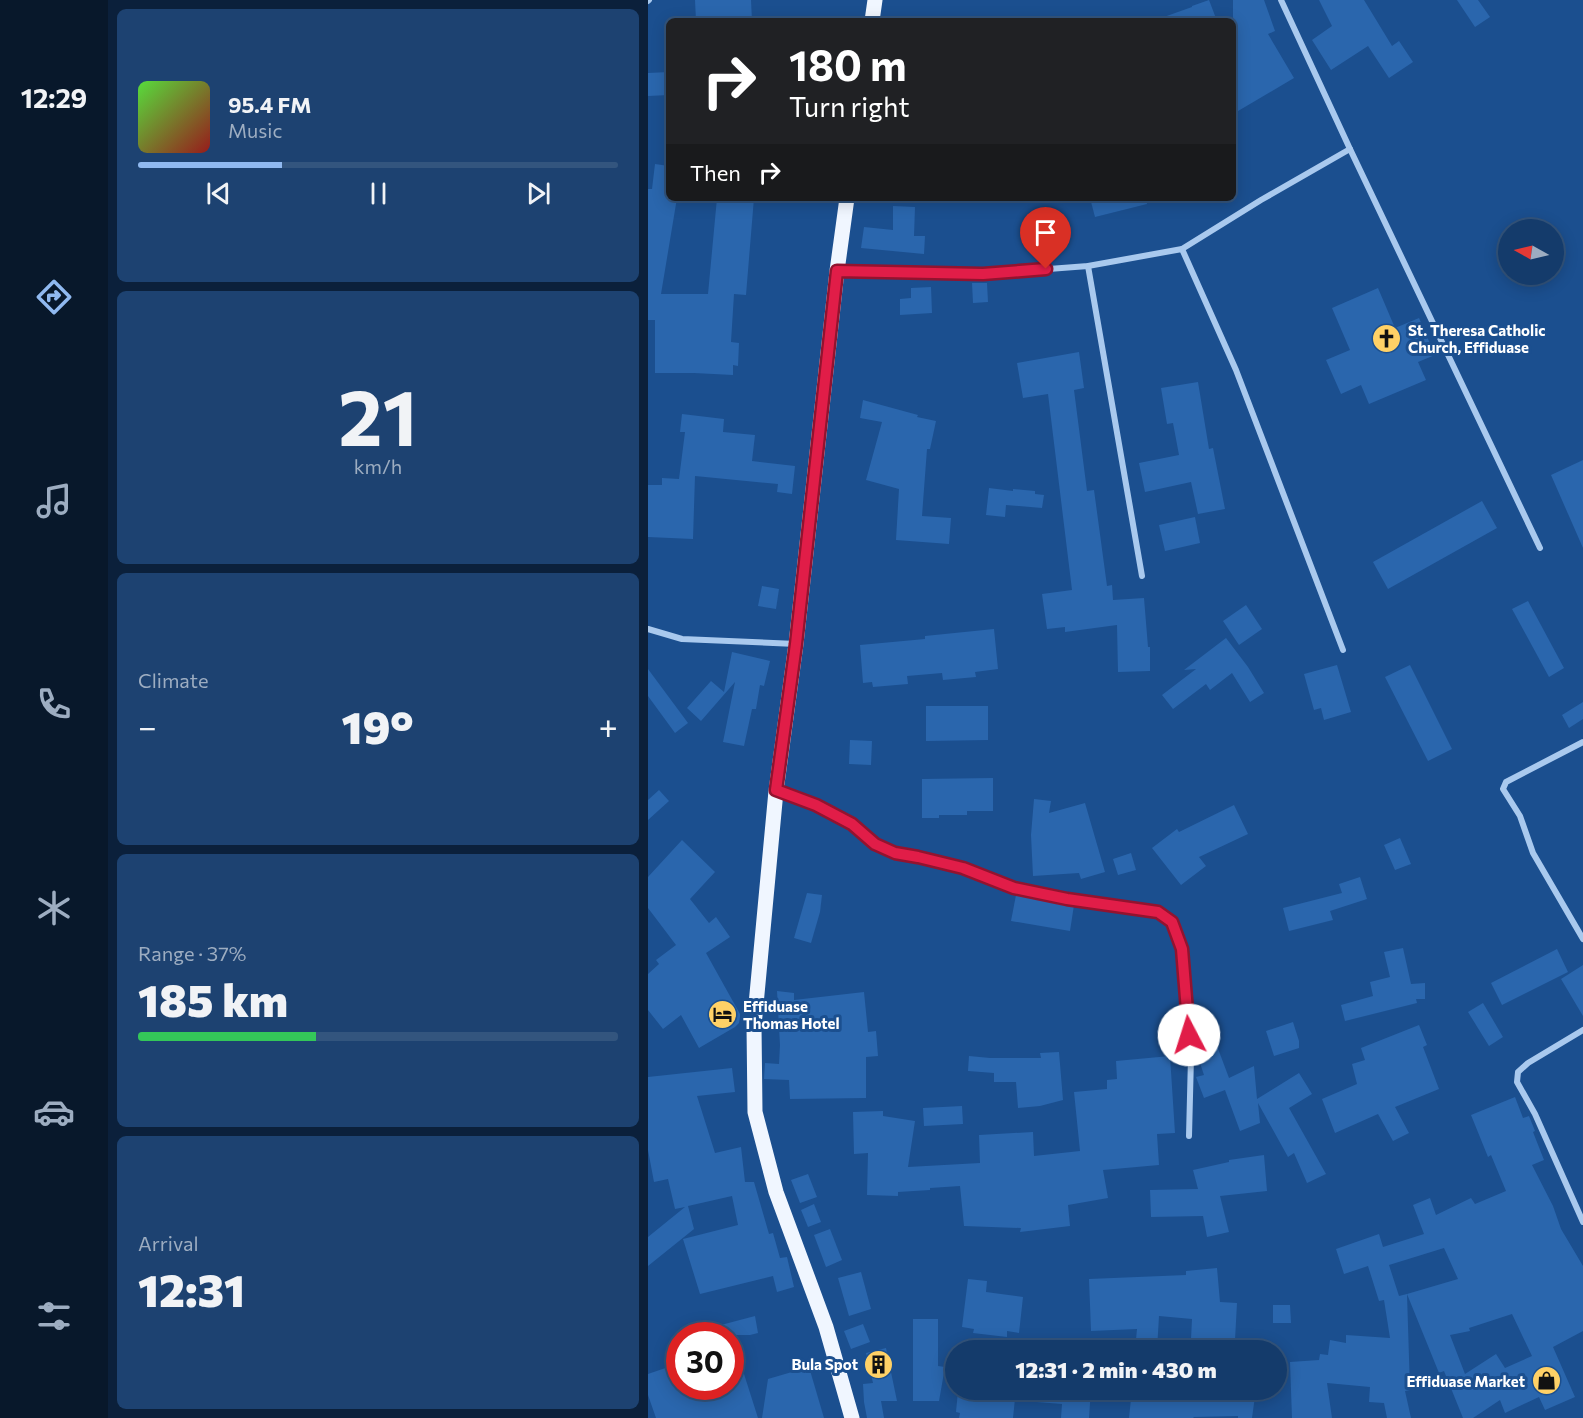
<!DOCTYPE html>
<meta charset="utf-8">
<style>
body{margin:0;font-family:Commissioner,sans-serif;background:#1d4271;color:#f1f3f6;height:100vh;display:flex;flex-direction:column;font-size:22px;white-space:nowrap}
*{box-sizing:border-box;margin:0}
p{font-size:20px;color:#9dadc1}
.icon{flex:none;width:33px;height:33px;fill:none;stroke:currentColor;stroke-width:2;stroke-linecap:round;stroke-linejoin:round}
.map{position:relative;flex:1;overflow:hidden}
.details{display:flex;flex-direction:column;gap:9px;padding:9px;background:#0b203b;width:540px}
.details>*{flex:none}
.hud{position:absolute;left:18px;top:18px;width:570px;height:183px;border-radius:9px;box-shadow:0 3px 15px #0003,0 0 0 2px #33557e;background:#202124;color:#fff;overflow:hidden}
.needle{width:39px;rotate:278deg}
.controls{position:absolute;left:850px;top:219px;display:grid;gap:12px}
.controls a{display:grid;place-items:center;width:66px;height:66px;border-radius:50%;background:#143b6b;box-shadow:0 3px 15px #0003,0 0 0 2px #33557e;font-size:30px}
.speed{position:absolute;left:18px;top:1322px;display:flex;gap:12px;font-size:30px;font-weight:700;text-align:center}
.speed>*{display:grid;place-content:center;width:78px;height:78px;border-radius:50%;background:#143b6b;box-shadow:0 3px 15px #0003,0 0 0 2px #33557e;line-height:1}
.speed .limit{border:9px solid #d22;background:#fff;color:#111}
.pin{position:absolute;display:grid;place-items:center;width:51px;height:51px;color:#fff;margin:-62px -26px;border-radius:50% 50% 50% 0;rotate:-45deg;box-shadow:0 0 6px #0007}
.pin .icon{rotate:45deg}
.me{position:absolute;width:66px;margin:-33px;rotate:355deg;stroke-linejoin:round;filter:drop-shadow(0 0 4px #0008)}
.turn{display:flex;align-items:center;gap:21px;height:126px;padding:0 24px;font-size:27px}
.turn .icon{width:78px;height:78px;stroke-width:2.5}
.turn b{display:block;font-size:42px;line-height:51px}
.then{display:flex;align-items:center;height:57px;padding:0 24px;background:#0003;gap:12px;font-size:22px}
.big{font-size:45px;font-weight:800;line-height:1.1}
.details .card{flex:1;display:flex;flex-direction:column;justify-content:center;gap:9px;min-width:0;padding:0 21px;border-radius:9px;background:#1d4271}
.details .dial{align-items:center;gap:0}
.dial b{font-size:78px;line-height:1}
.song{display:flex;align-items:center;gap:18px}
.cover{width:72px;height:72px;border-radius:9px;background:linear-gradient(135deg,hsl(110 70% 55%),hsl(0 70% 35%))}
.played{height:6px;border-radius:3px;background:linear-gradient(90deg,#90b9f0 30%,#33557e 30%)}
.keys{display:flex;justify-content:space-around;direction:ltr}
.heat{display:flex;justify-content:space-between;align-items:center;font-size:33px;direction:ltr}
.charge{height:9px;border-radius:4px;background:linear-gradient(90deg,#34c759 37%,#33557e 0)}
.trip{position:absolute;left:297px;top:1340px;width:342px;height:60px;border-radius:30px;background:#143b6b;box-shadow:0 3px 15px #0003,0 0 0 2px #33557e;font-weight:800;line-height:60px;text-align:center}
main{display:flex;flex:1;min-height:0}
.tabs{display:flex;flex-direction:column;width:108px;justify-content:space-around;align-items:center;background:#08182b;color:#9dadc1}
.tabs .icon{width:42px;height:42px}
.tabs .on{color:#90b9f0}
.tabs b{font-size:27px;color:#f1f3f6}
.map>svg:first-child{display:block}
</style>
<main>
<nav class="tabs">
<b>12:29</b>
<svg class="icon on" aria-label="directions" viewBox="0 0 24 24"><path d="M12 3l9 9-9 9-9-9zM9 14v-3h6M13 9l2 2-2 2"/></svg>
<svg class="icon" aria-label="music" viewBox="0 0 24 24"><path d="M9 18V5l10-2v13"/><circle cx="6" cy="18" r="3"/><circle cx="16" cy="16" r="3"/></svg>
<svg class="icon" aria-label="phone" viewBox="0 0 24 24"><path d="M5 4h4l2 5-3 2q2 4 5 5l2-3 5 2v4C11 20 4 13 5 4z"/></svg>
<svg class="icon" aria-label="climate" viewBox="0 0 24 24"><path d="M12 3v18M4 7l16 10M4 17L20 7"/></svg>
<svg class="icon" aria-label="car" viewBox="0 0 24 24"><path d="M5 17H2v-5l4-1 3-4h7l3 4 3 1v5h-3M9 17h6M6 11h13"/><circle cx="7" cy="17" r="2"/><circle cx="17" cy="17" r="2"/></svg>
<svg class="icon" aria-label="filters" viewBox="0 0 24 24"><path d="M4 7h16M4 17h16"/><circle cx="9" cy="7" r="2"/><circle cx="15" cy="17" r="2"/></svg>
</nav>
<section class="details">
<div class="card">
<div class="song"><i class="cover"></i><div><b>95.4 FM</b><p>Music</p></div></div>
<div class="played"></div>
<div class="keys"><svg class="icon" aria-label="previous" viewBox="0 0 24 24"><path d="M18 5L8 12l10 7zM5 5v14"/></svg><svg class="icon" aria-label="pause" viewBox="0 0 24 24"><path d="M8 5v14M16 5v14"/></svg><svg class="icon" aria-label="next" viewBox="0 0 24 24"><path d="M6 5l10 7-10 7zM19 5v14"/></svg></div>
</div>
<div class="card dial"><b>21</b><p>km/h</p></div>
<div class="card"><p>Climate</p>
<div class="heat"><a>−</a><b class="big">19°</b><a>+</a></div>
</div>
<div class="card"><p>Range · 37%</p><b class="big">185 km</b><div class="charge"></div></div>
<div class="card"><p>Arrival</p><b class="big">12:31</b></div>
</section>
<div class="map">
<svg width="935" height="1418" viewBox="0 0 935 1418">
<rect width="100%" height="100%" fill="#1b4f8f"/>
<g fill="#2a66ad" fill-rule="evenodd">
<path d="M47 0H103L104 21H48Z"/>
<path d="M561 0 569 21H513V18L544 7V6Z"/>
<path d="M585 0H616L627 31 620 34 646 78 585 114Z"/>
<path d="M671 0H716L744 46 751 41 765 62 741 78 720 46 683 70 664 40 684 26Z"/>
<path d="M809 0H830L842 17 827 27Z"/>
<path d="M21 72V95L0 96V73Z"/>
<path d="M7 164 21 166V198H29L13 294H60L69 198H106L98 295 86 294 83 342 91 343 90 366 85 365V375L46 373H7V320H0V189H4Z"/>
<path d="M442 198H498L499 204 447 217Z"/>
<path d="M245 206 267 207 266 236H277L276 254 213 248 216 227 245 230Z"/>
<path d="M324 283H339L340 302 325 303Z"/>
<path d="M283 287 284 313 252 315V299L263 298V288Z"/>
<path d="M730 288 747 328 771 318 787 355 770 362 778 380 721 404 713 385 693 394 678 360 702 350 684 308Z"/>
<path d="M431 352 436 388 426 390 439 491 446 490 459 586 464 585 465 600 496 598 500 647H502V671L470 672 469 625 417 632V627L399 629 394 594 424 590 400 394 375 398 369 363Z"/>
<path d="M550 382 561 449 565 448 577 509 550 514 543 482 497 492 491 463 531 455 525 423 519 424 513 388Z"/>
<path d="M215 400 270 415 269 417 288 421 282 449H279L274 516 303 518 301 544 248 540 251 489 218 480 234 422 212 418Z"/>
<path d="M34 414 76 419 75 432 107 435 104 461 147 466 144 494 129 492 130 484 47 476 45 539 0 537V485H14V478L31 479 37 432H32Z"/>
<path d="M935 460V548L903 475Z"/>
<path d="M341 488 365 491V489L387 491V494L396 495 394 508 358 505 357 517 338 515Z"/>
<path d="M834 501 849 528 740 589 725 562Z"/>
<path d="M547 517 552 543 517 551 511 525Z"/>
<path d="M114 586 131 589 128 609 110 606Z"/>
<path d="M880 601 916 668 901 677 864 609Z"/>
<path d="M598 605 614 629 591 645 575 621Z"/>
<path d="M346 629 350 669 327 672 328 677 295 680 294 673 259 676 260 684 225 687 224 682 215 683 212 645 277 639V636Z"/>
<path d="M578 638 600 667 616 693 602 702 584 673 562 690 558 684 525 709 514 695 548 669 536 670Z"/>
<path d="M84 652 122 661 116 686 112 685 108 709H104L96 746 75 742 87 682 53 721 39 708 63 681 76 692Z"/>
<path d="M689 665 703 712 676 720 673 708 666 710 656 674Z"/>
<path d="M762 665 804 749 780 761 737 677Z"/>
<path d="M0 669 40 723 27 733 0 696Z"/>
<path d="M935 702V719L921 728 914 715Z"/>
<path d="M278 706H340V740L278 741Z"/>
<path d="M202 740 224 741 223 765 201 764Z"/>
<path d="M345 778V811H319V815H291V818H274V779Z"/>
<path d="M11 790 21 801 0 820V800Z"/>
<path d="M386 799 403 801 401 813 437 803 457 872 433 879 431 873 385 876 383 835Z"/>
<path d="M586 805 600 834 551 857 558 866 533 885 504 848 529 829 531 832Z"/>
<path d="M752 838 763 864 747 870 736 845Z"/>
<path d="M34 840 67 872 42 899 61 923 68 917 82 937 58 953 92 1014V1017L91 1023 87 1027 51 1048 33 1015 15 1029 0 1010V974L11 964 8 960 28 945 0 908V877Z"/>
<path d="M483 853 488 870 470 875 465 859Z"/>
<path d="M712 877 719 899 682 911 685 920 641 931 635 908 694 893 691 884Z"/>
<path d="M159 893 174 895 172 912 163 943 146 938Z"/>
<path d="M368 895 426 905 422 931 363 921Z"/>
<path d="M755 948 763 984 777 983V999H768L769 1003 697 1021 693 1005 725 996 722 982 742 977 736 952Z"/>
<path d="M909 949 920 972 854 1005 843 983Z"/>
<path d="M935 965V1016L913 979Z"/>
<path d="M129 991 146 993V1000L216 992 220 1032 228 1031 230 1056 218 1057V1098L142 1099 141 1080 116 1079 117 1063 131 1064 132 1045Z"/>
<path d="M835 1003 855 1037 841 1046 820 1012Z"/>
<path d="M645 1022 651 1041V1048L626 1056 618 1031Z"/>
<path d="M771 1025 779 1045 775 1047 791 1089 747 1107 761 1133 745 1141 730 1114 687 1133 674 1099 709 1084 704 1064 717 1060 713 1048Z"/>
<path d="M569 1046 581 1078 606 1066 609 1099 651 1073 664 1094 641 1108 678 1174 659 1183 646 1153 640 1157 610 1103 612 1123 592 1131 577 1090 556 1098 548 1077 556 1075 549 1054Z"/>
<path d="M411 1052 415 1100 392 1106 370 1108 368 1082H346V1073L320 1071 321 1056 342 1058H393L392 1053Z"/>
<path d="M522 1056 527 1133 509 1134 511 1165 455 1170 460 1198 420 1205 422 1226 372 1232 373 1228 316 1226 312 1186 282 1188V1190L250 1192V1196L219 1195 220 1153 206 1154 205 1112 235 1111V1116L267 1121 260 1167 332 1163 331 1135 385 1132 386 1156 432 1151 426 1092 459 1089V1080L469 1079 468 1061Z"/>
<path d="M84 1068 87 1092 49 1096 67 1153 93 1147 97 1182H106L121 1234 125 1233 132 1258 139 1257 146 1287 129 1292 125 1276 52 1294 35 1239 90 1225 84 1196 40 1206 46 1229 0 1266V1237L37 1207 27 1209 20 1179 6 1182 0 1150V1077Z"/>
<path d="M867 1097 875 1118 881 1116 887 1131 885 1132 896 1160 884 1165 905 1206 913 1229 935 1266V1331L905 1347 927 1397 897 1410 891 1397 857 1413 852 1400 825 1418H815L796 1371 791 1373 759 1294 810 1279 796 1248 741 1265 751 1296 759 1294 762 1390 757 1391 763 1418H739L736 1403 721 1402 722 1387 679 1383 684 1418H644L642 1362 671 1360 672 1354 680 1355 682 1340 698 1343V1335L742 1338 736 1300 731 1301 720 1266 696 1274 688 1249 731 1234 735 1247 776 1234 765 1205 782 1198 788 1215 823 1198 827 1204 858 1191 843 1155 840 1157 823 1115ZM864 1314 884 1356 857 1368 848 1354 817 1374 802 1335 822 1331 821 1328Z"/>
<path d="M314 1106 315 1124 276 1126 275 1108Z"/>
<path d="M616 1155 619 1191 572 1196 581 1232 559 1237 555 1216 503 1217 502 1190 550 1189 545 1170 581 1162V1160Z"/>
<path d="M160 1174 169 1197 152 1203 143 1180Z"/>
<path d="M166 1204 173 1222 160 1227 153 1210Z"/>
<path d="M182 1229 194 1260 178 1267 166 1235Z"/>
<path d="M569 1268 572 1302 589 1303 587 1340 576 1339V1344L556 1343V1340L543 1339 544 1319 511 1316 509 1350H487L489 1329 443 1331 441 1279 538 1275V1271Z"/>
<path d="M213 1272 223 1309 201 1316 190 1278Z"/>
<path d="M320 1279 339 1281 338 1292 375 1297 371 1333 359 1331V1337L325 1333 326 1329 314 1327Z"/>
<path d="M625 1305H642L643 1323H625Z"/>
<path d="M107 1316 110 1333 102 1335H54V1330Z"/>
<path d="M265 1319H290V1366L297 1367 291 1401H265Z"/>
<path d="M215 1324 222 1342 203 1349 196 1331Z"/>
<path d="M238 1348 249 1401H233L236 1418H219L216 1402 215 1384 225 1383 218 1353Z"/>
<path d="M32 1363V1386H82V1378L96 1374 110 1418H8L0 1395V1374Z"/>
<path d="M161 1367 176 1418H114L120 1379Z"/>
<path d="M332 1389H368L365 1418H311L312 1413 308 1412 310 1391 331 1393Z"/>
<path d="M377 1389H443L441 1418H413L414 1404 376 1401Z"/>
<path d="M484 1389H547V1399L585 1398 586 1389H608L604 1418H590V1416L545 1417 546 1418H481Z"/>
</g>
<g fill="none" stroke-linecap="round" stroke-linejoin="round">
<g stroke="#a9c9ee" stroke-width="6">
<path d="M633 0 702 149 892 548"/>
<path d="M0 1 1 0"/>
<path d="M534 249 588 370 695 650"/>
<path d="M440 266 494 576"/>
<path d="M189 271 335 274 440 266 534 249 613 200 702 149"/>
<path d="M0 629 34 639 148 644"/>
<path d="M935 742 858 782 855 789 872 816 885 853 935 939"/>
<path d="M128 791 168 805 203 824 227 844 247 853 270 857 315 868 366 888 419 899 510 912 524 922 534 949 543 1057 541 1136"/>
<path d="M935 1030 880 1063 870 1072 869 1082 887 1114 935 1222"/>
</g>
<g stroke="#f0f6ff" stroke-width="15">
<path d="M224 21 227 0"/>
<path d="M199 198 189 271 148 644 128 791 106 1026 107 1112 128 1192 178 1327 204 1418"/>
</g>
</g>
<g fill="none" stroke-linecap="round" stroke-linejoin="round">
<defs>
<path id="route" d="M398 269 335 274 189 271 148 644 128 790 168 805 204 824 227 844 247 853 270 857 315 868 366 888 419 899 510 912 524 922 534 949 541 1035"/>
</defs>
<use href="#route" stroke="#92132f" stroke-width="15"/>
<use href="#route" stroke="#e11d48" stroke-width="10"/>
</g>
<defs>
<symbol id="church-disc" viewBox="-11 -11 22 22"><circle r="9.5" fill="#ffd166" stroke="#1b4f8f"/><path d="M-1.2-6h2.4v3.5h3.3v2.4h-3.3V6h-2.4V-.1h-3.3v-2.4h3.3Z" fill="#111"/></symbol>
<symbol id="hotel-disc" viewBox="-11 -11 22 22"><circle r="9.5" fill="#ffd166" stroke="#1b4f8f"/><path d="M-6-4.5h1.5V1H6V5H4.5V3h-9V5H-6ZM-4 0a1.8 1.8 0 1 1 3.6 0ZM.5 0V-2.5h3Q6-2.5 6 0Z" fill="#111"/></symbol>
<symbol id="building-disc" viewBox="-11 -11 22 22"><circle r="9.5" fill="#ffd166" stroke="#1b4f8f"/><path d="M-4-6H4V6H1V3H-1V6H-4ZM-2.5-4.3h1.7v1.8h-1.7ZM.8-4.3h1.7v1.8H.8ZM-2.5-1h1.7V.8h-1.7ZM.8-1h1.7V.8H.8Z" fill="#111"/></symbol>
<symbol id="shop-disc" viewBox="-11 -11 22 22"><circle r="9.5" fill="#ffd166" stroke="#1b4f8f"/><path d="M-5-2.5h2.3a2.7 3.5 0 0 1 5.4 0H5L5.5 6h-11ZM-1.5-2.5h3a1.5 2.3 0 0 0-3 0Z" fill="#111"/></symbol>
</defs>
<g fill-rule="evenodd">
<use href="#church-disc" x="722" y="322" width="33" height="33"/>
<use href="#hotel-disc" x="58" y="998" width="33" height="33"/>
<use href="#building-disc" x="214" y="1348" width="33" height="33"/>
<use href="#shop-disc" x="882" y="1364" width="33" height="33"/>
</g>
<g text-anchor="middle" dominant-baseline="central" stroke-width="6" stroke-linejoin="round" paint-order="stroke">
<g font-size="15" font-weight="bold" fill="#fff" stroke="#1b4f8f" text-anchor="start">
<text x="760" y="330">St. Theresa Catholic<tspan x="760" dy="17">Church, Effiduase</tspan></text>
<text x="95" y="1006">Effiduase<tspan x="95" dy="17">Thomas Hotel</tspan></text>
<text x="210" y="1364" text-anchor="end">Bula Spot</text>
<text x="877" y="1381" text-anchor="end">Effiduase Market</text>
</g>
</g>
</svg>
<div class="controls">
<a><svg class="needle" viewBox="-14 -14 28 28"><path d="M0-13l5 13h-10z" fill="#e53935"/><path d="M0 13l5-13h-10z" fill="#9dadc1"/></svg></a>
</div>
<div class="speed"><div class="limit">30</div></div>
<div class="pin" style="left:398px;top:269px;background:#d93025"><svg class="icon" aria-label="arrive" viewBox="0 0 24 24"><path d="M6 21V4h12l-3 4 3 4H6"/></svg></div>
<svg class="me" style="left:541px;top:1035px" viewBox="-20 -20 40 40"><circle r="19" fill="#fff"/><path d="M0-13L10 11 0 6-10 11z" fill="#e11d48"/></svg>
<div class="trip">12:31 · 2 min · 430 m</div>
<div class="hud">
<div class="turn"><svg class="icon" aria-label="right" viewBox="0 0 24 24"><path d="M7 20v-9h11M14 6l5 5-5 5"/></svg><div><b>180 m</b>Turn right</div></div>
<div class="then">Then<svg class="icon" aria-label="right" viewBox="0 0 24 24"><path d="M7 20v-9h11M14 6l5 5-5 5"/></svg></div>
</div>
</div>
</main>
